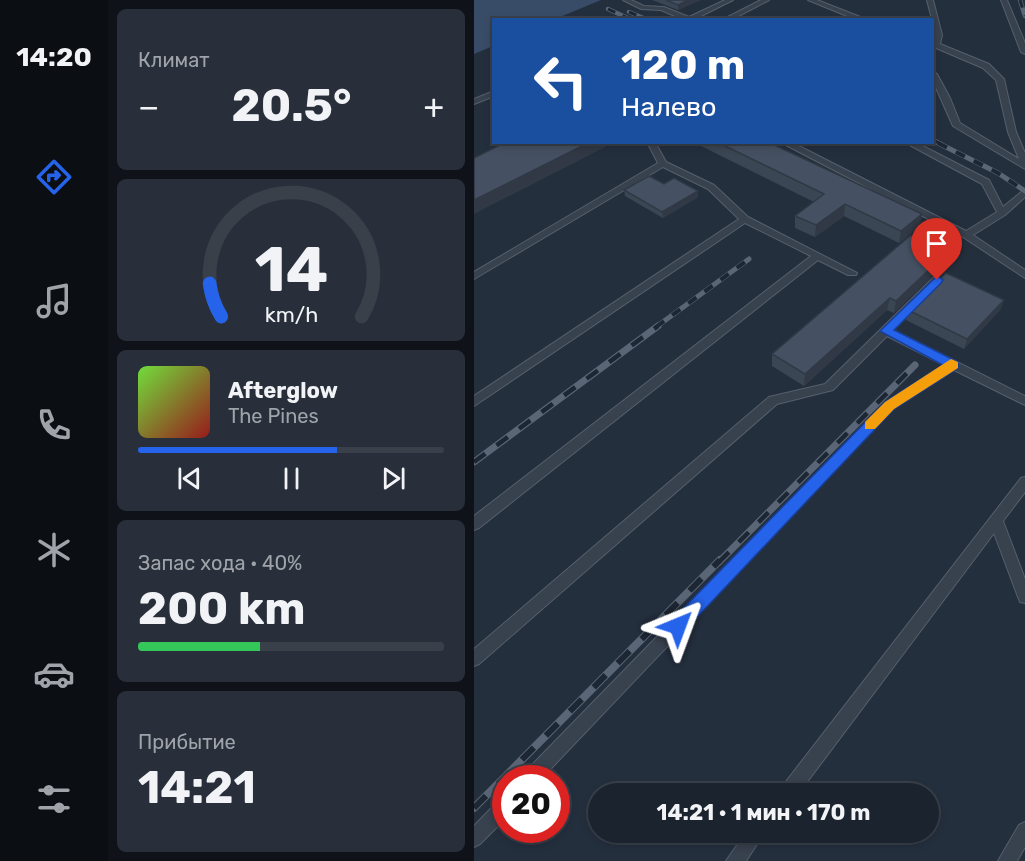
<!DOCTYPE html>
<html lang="ru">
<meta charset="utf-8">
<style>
body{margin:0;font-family:Rubik,sans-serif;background:#282f3a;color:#f1f3f6;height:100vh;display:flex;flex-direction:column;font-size:22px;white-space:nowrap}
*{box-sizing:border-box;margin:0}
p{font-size:20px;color:#a0a4aa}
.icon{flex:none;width:33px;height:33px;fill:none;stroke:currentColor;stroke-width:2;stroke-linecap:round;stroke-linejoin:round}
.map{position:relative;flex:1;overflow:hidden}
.sheet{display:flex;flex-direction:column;gap:9px;padding:9px;background:#0f1319;width:366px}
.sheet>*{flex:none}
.guide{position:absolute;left:18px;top:18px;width:442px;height:126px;border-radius:0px;box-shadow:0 3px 9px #0003,0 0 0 2px #39404a;background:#1a4fa0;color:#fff;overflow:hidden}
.speed{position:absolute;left:18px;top:765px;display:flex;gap:12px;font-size:30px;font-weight:700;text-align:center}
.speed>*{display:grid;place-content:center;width:78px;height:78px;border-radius:50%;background:#1b232e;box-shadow:0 3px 9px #0003,0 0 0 2px #39404a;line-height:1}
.speed .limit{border:9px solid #d22;background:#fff;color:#111}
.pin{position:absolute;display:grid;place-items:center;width:51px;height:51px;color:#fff;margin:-62px -26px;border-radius:50% 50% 50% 0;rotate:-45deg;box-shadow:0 0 6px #0007}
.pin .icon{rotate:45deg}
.me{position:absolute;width:66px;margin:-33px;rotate:44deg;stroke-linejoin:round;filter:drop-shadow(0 0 4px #0008)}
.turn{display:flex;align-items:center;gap:21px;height:126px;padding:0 30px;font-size:27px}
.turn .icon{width:78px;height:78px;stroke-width:2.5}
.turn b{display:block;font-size:42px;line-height:51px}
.big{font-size:45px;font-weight:700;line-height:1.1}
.sheet .widget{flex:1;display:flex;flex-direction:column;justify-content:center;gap:9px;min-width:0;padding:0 21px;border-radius:9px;background:#282f3a}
.sheet .dial{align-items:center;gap:0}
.dial svg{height:156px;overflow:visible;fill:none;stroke:#39404a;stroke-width:7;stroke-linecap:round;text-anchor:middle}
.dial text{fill:#f1f3f6;stroke:none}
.song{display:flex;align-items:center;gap:18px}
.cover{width:72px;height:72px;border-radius:9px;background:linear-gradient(135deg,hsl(100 70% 55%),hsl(0 70% 35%))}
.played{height:6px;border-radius:3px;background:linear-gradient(90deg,#2563eb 65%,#39404a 65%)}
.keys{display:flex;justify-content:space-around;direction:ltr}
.heat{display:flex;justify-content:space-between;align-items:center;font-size:33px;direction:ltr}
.charge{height:9px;border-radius:4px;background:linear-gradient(90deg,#34c759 40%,#39404a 0)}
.trip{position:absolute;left:114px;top:783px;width:351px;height:60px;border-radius:30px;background:#1b232e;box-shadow:0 3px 9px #0003,0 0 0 2px #39404a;font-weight:700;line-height:60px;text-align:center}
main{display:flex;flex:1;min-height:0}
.tabs{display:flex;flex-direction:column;width:108px;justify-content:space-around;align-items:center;background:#0b0e12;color:#a0a4aa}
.tabs .icon{width:42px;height:42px}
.tabs .selected{color:#2563eb}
.tabs b{font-size:27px;color:#f1f3f6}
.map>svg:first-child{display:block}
</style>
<main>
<nav class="tabs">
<b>14:20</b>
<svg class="icon selected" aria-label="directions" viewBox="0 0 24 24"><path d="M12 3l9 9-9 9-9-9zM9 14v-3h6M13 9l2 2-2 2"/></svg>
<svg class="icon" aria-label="music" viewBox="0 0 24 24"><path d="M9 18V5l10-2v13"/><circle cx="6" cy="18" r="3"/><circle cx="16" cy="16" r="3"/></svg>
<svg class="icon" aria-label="phone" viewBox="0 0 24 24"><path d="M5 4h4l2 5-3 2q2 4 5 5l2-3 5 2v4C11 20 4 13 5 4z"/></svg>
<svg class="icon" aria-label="climate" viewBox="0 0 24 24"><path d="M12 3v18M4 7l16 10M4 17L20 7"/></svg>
<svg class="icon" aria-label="car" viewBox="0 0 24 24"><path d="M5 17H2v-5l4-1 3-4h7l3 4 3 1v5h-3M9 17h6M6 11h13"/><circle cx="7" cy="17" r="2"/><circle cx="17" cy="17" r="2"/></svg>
<svg class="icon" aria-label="filters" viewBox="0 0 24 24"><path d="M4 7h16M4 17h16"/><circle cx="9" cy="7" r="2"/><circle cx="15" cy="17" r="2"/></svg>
</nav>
<section class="sheet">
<div class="widget"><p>Климат</p>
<div class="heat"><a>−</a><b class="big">20.5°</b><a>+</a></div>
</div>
<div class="widget dial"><svg viewBox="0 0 100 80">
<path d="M14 69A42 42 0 1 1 86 69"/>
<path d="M14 69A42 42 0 0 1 8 52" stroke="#2563eb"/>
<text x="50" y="56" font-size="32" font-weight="700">14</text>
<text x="50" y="72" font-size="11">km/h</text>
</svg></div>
<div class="widget">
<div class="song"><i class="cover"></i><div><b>Afterglow</b><p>The Pines</p></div></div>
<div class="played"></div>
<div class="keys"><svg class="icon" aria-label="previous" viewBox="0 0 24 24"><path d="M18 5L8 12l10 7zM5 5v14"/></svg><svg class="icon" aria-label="pause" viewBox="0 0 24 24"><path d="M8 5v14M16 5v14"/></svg><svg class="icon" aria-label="next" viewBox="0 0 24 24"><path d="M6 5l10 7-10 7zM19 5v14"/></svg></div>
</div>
<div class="widget"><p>Запас хода · 40%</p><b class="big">200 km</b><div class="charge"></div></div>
<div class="widget"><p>Прибытие</p><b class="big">14:21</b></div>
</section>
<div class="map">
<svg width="551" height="861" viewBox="0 0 551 861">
<rect width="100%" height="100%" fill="#242f3e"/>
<path fill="#394c67" d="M0 0H127L81 19 20 20 19 46 0 54Z"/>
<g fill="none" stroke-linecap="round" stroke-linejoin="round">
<defs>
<g id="lane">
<path d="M149 0H157L170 6 190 7 215 17 251 0H259L219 20H210L187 10 167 9Z"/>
<path d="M287 0H295L257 20H248Z"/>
<path d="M334 0H343L394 20H383Z"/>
<path d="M453 0H459L468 35 466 44 515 64 530 79 542 132 551 153V169L479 126 459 81V72L463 74 476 98 486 123 545 159 534 132 522 80 509 68 462 48 459 49 462 35Z"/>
<path d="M527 0H533L551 43V54L547 52Z"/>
<path d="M20 91V96L0 104V99Z"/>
<path d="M173 142H181L192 162 240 185 274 217 383 273 382 275H374L344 260 5 528 0 530V516L337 256 271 223 0 406V396L265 219 234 189 189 167 0 279V272L184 163Z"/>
<path d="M306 142H317L492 231 523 212 508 184 430 142H441L515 180 529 207 551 189V197L531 215 499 235 551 270V278L489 237Z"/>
<path d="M463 277 468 280 467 282 419 330 551 396V405L480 370 420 408 68 778H49L51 772 412 402 470 365 413 336 359 390 303 404 5 664 0 666V649L295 397 351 384 459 278Z"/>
<path d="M551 477V492L529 521 551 579V603L546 602 544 597 520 533 324 794H305L307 788 547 478Z"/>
<path d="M32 797V818L6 844 0 847V826L26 799Z"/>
<path d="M551 822V847L543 861H524L545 825Z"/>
<path d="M272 832H291L272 861H252Z"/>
</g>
</defs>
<use href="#lane" stroke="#565f6c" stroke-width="2"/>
<use href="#lane" fill="#38414e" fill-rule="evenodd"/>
<defs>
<g id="rail-far3">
<path d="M546 0 551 16"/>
<path d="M134 9 158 20"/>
<path d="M155 12 174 20"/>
<path d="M459 140 467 144"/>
</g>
<g id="rail-far2">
<path d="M464 143 524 173 551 191"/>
<path d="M182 327 275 259"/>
</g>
<g id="rail-far1">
<path d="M0 462 184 326"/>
<path d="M245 562 441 365"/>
</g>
<path id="rail" d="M0 808 246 560"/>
</defs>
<use href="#rail-far3" stroke="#5a6575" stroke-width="4.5"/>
<use href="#rail-far2" stroke="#5a6575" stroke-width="5"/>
<use href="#rail-far1" stroke="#5a6575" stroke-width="7"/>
<use href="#rail" stroke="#5a6575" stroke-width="8"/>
<use href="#rail-far3" stroke="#1d2633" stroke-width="3" stroke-dasharray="8" stroke-linecap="butt"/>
<use href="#rail-far2" stroke="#1d2633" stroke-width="4" stroke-dasharray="10" stroke-linecap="butt"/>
<use href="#rail-far1" stroke="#1d2633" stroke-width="4.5" stroke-dasharray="14" stroke-linecap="butt"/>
<use href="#rail" stroke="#1d2633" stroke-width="6" stroke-dasharray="17" stroke-linecap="butt"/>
</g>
<g fill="#3b4654">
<path d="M178 0H227L204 10Z"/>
<path d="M219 142H294L448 214 446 226 425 243 370 216 341 237 321 228V216L340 202Z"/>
<path d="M190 184 224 191V197L189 218 151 196 150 190Z"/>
<path d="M465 263 459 269 457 277 420 313 413 310 330 386 298 366V354Z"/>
<path d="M530 300 526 310 490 349 432 320 434 310Z"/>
</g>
<g fill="#303945">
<path d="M214 0H227L204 10V5Z"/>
<path d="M116 142H141L0 214V200Z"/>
<path d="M224 191V197L189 218 188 212Z"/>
<path d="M371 204 370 216 341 237 342 225Z"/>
<path d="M448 214 446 226 425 243 427 231Z"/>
<path d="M468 250 465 263 459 269 457 277 420 313 422 301 455 262Z"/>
<path d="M416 298 413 310 330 386 331 374Z"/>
<path d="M530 300 526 310 490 349 493 339Z"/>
</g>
<g fill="#455162" stroke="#303945" stroke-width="1.5">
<path d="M192 0H214L204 5Z"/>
<path d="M32 142H116L0 200V158Z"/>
<path d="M243 142H294L448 214 427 231 371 204 342 225 321 216 350 194Z"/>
<path d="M175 176 190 184 200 178 224 191 188 212 150 190Z"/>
<path d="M437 235 468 250 455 262 460 265 422 301 416 298 331 374 298 354Z"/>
<path d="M472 273 530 300 493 339 434 310Z"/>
</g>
<path fill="#2563eb" stroke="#184099" stroke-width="1.5" d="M463 276 469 280 467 283 420 330 484 362V368L420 409 210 631 204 634 198 631 195 626 198 620 411 402 469 365 406 331Z"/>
<path fill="#f59e0b" d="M477 359 484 362V368L420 409 401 429H391V422L411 402Z"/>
</svg>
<div class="speed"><div class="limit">20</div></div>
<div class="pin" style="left:463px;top:280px;background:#d93025"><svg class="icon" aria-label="arrive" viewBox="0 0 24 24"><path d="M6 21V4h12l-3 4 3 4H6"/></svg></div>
<svg class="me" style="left:204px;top:626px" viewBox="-20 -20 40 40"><path d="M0-17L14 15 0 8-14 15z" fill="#2563eb" stroke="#fff" stroke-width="4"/></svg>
<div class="trip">14:21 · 1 мин · 170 m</div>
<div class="guide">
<div class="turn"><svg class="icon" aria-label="left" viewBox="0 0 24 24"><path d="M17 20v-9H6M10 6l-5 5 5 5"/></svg><div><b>120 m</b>Налево</div></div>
</div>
</div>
</main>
